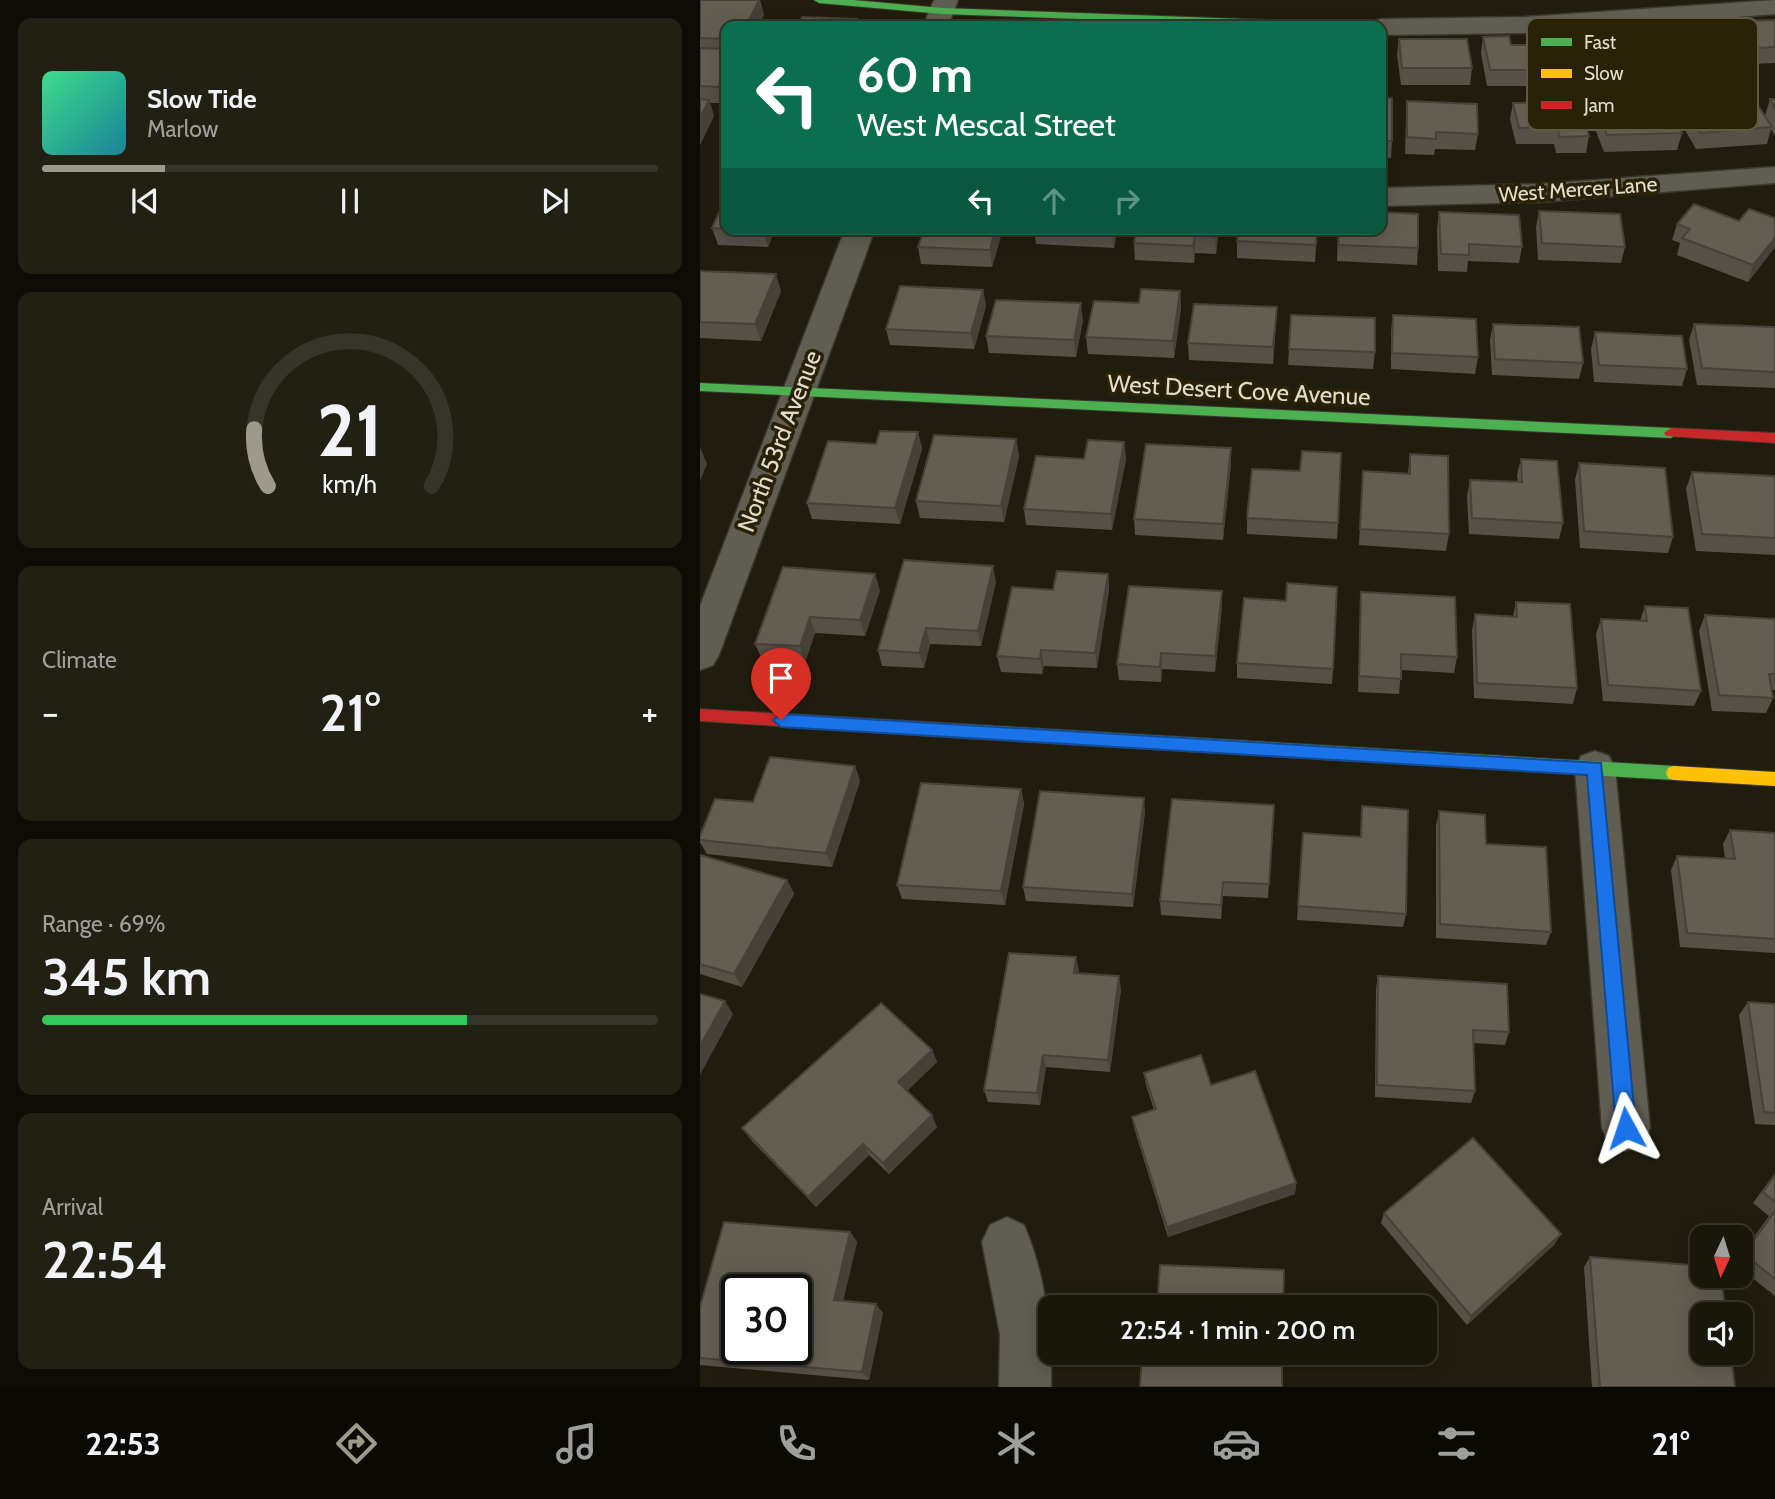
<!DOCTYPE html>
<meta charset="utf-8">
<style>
body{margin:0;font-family:Cabin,sans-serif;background:#221f13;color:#f1f3f6;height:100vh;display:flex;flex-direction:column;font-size:26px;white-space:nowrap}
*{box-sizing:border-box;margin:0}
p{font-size:23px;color:#9f9f9c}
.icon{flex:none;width:38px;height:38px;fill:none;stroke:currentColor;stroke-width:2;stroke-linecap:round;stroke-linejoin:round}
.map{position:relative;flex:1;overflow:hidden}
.details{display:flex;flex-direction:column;gap:18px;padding:18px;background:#0e0c06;width:700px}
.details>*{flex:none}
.top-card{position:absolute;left:21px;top:21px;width:665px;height:214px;border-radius:14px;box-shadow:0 4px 18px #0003,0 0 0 2px #37352b;background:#0b6e4f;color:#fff;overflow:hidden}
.needle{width:46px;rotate:184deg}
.fabs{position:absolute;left:990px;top:1225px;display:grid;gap:14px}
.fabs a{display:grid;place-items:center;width:63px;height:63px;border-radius:14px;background:#19160a;box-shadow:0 4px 18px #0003,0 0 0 2px #37352b;font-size:35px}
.speed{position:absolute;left:21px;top:1274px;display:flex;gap:14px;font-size:35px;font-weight:700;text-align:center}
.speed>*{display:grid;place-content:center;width:91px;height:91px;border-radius:50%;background:#19160a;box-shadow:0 4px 18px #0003,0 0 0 2px #37352b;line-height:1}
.speed .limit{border:4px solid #111;border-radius:10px;background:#fff;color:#111}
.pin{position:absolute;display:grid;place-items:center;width:60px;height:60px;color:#fff;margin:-72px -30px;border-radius:50% 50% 50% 0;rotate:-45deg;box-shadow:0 0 7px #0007}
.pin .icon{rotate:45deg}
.me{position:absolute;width:77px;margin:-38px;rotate:355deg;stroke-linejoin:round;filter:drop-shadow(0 0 5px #0008)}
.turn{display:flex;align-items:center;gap:24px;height:147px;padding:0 21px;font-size:32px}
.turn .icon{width:91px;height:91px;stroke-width:2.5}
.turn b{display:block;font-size:49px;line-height:60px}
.lanes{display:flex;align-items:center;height:66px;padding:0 21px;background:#0003;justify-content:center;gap:35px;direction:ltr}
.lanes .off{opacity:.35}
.big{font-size:52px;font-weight:600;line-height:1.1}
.details .card{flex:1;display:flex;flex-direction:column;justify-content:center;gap:10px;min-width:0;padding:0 24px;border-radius:14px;background:#221f13}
.details .dial{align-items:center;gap:0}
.dial svg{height:182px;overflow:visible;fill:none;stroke:#37352b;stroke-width:7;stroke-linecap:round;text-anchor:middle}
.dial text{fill:#f1f3f6;stroke:none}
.song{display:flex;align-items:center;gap:21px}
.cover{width:84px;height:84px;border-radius:10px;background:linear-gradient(135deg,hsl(150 70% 55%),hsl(190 70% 35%))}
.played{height:7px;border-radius:4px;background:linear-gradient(90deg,#9e9a8a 20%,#37352b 20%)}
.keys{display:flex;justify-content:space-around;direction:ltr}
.heat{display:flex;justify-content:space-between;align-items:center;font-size:38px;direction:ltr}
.charge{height:10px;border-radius:5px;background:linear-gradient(90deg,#34c759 69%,#37352b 0)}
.trip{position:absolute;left:338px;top:1295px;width:399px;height:70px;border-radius:14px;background:#19160a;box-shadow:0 4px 18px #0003,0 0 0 2px #37352b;font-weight:600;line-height:70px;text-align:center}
.dock{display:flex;height:112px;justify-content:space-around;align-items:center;background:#0a0904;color:#9f9f9c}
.dock .icon{width:49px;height:49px}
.dock .selected{color:#9e9a8a}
.dock b{font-size:32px;color:#f1f3f6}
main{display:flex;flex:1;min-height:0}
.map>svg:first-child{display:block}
</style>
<main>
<section class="details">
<div class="card">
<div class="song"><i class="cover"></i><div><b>Slow Tide</b><p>Marlow</p></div></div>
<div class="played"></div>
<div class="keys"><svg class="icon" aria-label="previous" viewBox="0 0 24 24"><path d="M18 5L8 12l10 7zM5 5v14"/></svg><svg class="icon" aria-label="pause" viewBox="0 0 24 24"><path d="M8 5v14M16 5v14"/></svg><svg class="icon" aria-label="next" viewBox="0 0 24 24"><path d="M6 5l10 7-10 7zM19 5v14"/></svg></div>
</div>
<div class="card dial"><svg viewBox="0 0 100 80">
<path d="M14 69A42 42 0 1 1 86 69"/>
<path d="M14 69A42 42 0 0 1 8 44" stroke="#9e9a8a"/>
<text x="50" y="56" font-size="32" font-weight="700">21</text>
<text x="50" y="72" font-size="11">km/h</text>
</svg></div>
<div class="card"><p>Climate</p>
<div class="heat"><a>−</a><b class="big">21°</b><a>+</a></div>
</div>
<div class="card"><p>Range · 69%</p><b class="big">345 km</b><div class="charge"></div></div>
<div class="card"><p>Arrival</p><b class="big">22:54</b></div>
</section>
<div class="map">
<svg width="1075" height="1387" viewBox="0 0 1075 1387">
<rect width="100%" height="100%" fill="#211d0e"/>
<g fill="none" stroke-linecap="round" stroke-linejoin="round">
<defs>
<g id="street">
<path d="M234 0H258L248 26H223Z"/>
<path d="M1075 0V14L824 33 681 35V26H669L672 22 681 19 824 17Z"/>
<path d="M1075 167V183L840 202 681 206V188L840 184Z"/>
<path d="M145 229H175L19 655 13 665 0 670V606Z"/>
<path d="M895 751 909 756 915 768 950 1128 943 1144 926 1151 909 1144 902 1128 875 768 881 756Z"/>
<path d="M307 1217 324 1225C346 1276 352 1334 351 1387H299L300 1334 282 1242 290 1225Z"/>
</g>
<g id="fast">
<path d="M114 0H153L242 8 656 23 661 26H577L242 14 119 3Z"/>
<path d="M0 383 971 428 978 433 971 438 0 391Z"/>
<path d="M262 724 974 766 980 768 982 773 980 778 974 780 262 738 256 736 254 731 256 726Z"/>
</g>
<path id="slow" d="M974 766 1075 772V786L974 780 968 778 966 773 968 768Z"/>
<g id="jam">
<path d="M971 428 1075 433V443L966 436 964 433Z"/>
<path d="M0 709 262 724 268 726 270 731 268 736 262 738 0 721Z"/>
</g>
</defs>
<use href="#street" stroke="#3a372d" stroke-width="3"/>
<use href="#fast" stroke="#3a372d" stroke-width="2"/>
<use href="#slow" stroke="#3a372d" stroke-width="2"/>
<use href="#jam" stroke="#3a372d" stroke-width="2"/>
<use href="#street" fill="#605d52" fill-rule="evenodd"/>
<use href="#fast" fill="#4caf50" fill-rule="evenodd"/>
<use href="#slow" fill="#ffc107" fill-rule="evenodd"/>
<use href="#jam" fill="#c62828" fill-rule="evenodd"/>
</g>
<g fill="#565047">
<path d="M0 0H60L64 15 58 26H26V97L23 103H10L14 116 0 145Z"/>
<path d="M1075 20V63L1051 64 1047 57 1027 58 1017 39 1021 22Z"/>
<path d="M942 30 1020 46 1016 62 951 67 938 46Z"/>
<path d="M783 37 854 70 851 86H787L781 53Z"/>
<path d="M869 38 942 65 938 82 880 85 866 55Z"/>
<path d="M681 39 683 73 682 90 681 89Z"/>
<path d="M699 39 772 68 770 85H701L697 55Z"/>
<path d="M681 98 692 141 691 158 681 157Z"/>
<path d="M1070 99H1075V136L1071 129 1067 144 996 149 981 123 985 106 1065 116Z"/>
<path d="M707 101 778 134 775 150 735 149 734 155 705 154 706 118Z"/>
<path d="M813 103 889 136 886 153H856L854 144H816L810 119Z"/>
<path d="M897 110 982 133 977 150 904 152 894 126Z"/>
<path d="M26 197V229H75L68 247 18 245 12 228Z"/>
<path d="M839 211 925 247 921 263 838 260 836 227Z"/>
<path d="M739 212 822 247 819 263 768 261 767 272 738 271 737 229Z"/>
<path d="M1075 218V247L1048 282 977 255 980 243 972 240 977 224Z"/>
<path d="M224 229H303L292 267 221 264 218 247Z"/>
<path d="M334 229H418L414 248 336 244Z"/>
<path d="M519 229 516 254 495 253 494 263 435 260 434 243Z"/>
<path d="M617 229 615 262 537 258V241Z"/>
<path d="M638 229 718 248 717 265 637 261Z"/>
<path d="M0 271 81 291 61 341 0 338Z"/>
<path d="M283 290 286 306 274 349 190 345 186 329Z"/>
<path d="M480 291 481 308 474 358 388 354 386 337 439 303Z"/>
<path d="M577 307 573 364 489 360 488 343Z"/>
<path d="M693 315 778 357 775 374 691 369V332Z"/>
<path d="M383 320 376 357 289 353 286 336Z"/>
<path d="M793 324 883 363 879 379 792 375 790 340Z"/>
<path d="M994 324 1075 327V388L997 385 989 340Z"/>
<path d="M895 332 987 369 982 386 894 382 891 349Z"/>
<path d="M589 349 675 352 673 369 588 365Z"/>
<path d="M218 432 222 449 200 524 112 519 107 503 176 444Z"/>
<path d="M316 439 319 456 304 522 220 518 216 501Z"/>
<path d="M424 442 426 459 412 530 326 525 324 509 384 459Z"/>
<path d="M531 448V464L523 540 435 535 434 519Z"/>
<path d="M710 454 749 534 746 551 659 545 663 471 708 473Z"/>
<path d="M821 459 863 523 859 539 769 534 767 496 770 480 818 482 817 475Z"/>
<path d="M879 463 973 537 968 553 880 548 875 480Z"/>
<path d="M992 472 1075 476V555L996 551 986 489Z"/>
<path d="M547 518 638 523 637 539 547 534Z"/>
<path d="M83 567 180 590 165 636 115 633 105 662 62 659 55 644Z"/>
<path d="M408 574 409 590 397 668 344 666 342 674 301 672 297 656 353 590Z"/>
<path d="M296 582 281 646 230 644 224 668 182 666 178 650Z"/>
<path d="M661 592 757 657 754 673 701 670 699 694 658 692 660 608Z"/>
<path d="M816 602 877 688 873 704 774 698 772 630 775 614 813 616Z"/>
<path d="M945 606 1001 691 994 706 903 701 896 634 901 619 940 621Z"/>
<path d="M522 607 515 672 462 669 461 682 419 680 417 664Z"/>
<path d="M1005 615 1075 619V690H1072L1073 698 1066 713 1012 711 999 631Z"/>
<path d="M537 663 633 669 632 684 537 678Z"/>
<path d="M155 766 160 781 132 867 7 854 0 842V836L53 802Z"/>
<path d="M321 789 324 804 305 905 202 899 197 885Z"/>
<path d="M574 805 568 898 523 896 521 919 461 915 460 901Z"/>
<path d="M662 806 706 914 703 927 597 920 603 833 660 837Z"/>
<path d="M739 811 786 844 851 932 846 945 736 938V826Z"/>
<path d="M445 812 433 907 326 901 323 887Z"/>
<path d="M1030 830 1075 833V953L980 947 971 870 977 856 1025 858 1023 844Z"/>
<path d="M0 855 87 880 94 894 42 987 0 974Z"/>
<path d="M379 970 378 973 421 989 410 1072 346 1067 340 1105 288 1102 284 1090Z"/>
<path d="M678 976 809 1032 805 1045 773 1043 775 1091 771 1103 675 1097 676 989Z"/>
<path d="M1048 1002 1075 1004V1125L1055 1124 1039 1015Z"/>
<path d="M232 1050 237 1062 207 1091 237 1127 189 1174 169 1155 116 1207 51 1140 42 1128Z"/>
<path d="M444 1073 511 1085 596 1183 595 1194 468 1237 434 1128 432 1117 454 1110 446 1085Z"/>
<path d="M1075 1173V1296L1041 1269V1255L1069 1216 1053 1203Z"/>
<path d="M684 1213 855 1244 767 1325 681 1223Z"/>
<path d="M150 1232 157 1242 143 1301 183 1313 169 1380 0 1365V1307Z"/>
<path d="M890 1257 1035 1387H892L884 1267Z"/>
</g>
<g fill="#464139">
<path d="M59 0 64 15 58 26H46Z"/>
<path d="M26 71V97L23 103 18 87Z"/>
<path d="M9 100 14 116 0 145V118Z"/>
<path d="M63 229H75L68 247 63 230Z"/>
<path d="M295 229H303L292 267 290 250Z"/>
<path d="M413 229H418L414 248 413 231Z"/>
<path d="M516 229H519L516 254 515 237Z"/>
<path d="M495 236V253L494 263 493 246Z"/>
<path d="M1075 238V247L1048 282 1053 265Z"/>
<path d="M76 274 81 291 61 341 55 324Z"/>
<path d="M283 290 286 306 274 349 271 333Z"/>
<path d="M480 291 481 308 474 358 473 341Z"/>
<path d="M381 303 383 320 376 357 374 340Z"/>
<path d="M577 307 576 324 573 364V347Z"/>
<path d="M218 432 222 449 200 524 195 508Z"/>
<path d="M316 439 319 456 304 522 301 506Z"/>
<path d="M424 442 426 459 412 530 411 514Z"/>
<path d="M0 447 7 464 0 481Z"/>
<path d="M531 448V464L523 540V524Z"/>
<path d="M293 566 296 582 281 646 278 631Z"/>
<path d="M175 574 180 590 165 636 160 620Z"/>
<path d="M408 574 409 590 397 668 395 653Z"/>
<path d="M522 591V607L515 672V656Z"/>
<path d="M110 617 115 633 105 662 100 646Z"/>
<path d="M226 628 230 644 224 668 219 653Z"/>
<path d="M341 650 344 666 342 674 340 659Z"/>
<path d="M461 653 462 669 461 682 460 667Z"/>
<path d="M155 766 160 781 132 867 126 853Z"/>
<path d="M321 789 324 804 305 905 301 891Z"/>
<path d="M444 798 445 812 433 907 432 894Z"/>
<path d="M87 880 94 894 42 987 34 974Z"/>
<path d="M523 882V896L521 919V905Z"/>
<path d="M376 957 379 970 376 986 374 973Z"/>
<path d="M419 976 421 989 410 1072 408 1060Z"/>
<path d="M25 1001 33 1014 0 1075V1046Z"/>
<path d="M232 1050 237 1062 203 1094 198 1082Z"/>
<path d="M343 1055 346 1067 340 1105 337 1093Z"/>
<path d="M232 1115 237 1127 189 1174 183 1163Z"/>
<path d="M163 1144 169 1155 116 1207 108 1197Z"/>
<path d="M596 1183 595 1194 468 1237 467 1227Z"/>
<path d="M150 1232 157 1242 141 1309 134 1300Z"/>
<path d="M861 1234 855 1244 767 1325 771 1316Z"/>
<path d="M176 1304 183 1313 169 1380 162 1372Z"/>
</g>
<g fill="#645d52" stroke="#464139" stroke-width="2" fill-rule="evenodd">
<path d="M0 0H59L46 26H26V39L0 38Z"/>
<path d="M102 17 157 19 154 26H98Z"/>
<path d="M1075 20V47L1056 48 1052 40 1031 41 1021 22Z"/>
<path d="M809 36 811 45H848L854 70H790L783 37Z"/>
<path d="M681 39H684L683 73H681Z"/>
<path d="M699 39H767L772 68H702Z"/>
<path d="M0 48 26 49V71L18 87 0 86Z"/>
<rect x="681" y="98" width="11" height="43"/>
<path d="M0 99 9 100 0 118Z"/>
<path d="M1070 99H1075V109Z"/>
<path d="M707 101 777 104 778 134 736 132V139L707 137Z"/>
<path d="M1055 101 1072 127 1000 133 985 106Z"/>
<path d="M878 102 889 136 860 137 857 127 819 128 813 103Z"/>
<path d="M970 107 982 133 907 135 897 110Z"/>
<path d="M26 197V229L12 228Z"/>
<path d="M994 204 1039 221 1049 209 1075 218V238L1053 265 982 238 990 229 977 224Z"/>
<path d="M839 211 920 214 925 247 842 243Z"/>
<path d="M681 212 718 214V248L638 245 639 229H681Z"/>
<path d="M739 212 819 215 822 247 769 244V255L741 254Z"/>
<path d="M224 229H295L290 250 218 247Z"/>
<path d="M372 229H413V231Z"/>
<path d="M437 229H516L515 237 495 236 493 246 434 243Z"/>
<path d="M538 229H617L616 245 537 241Z"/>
<path d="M0 271 76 274 55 324 0 322Z"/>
<path d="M200 286 283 290 271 333 186 329Z"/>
<path d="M441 289 480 291 473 341 386 337 394 301 439 303Z"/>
<path d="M296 300 381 303 374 340 286 336Z"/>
<path d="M494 304 577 307 573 347 488 343Z"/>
<path d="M591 315 675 318V352L589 349Z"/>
<path d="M693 315 776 319 778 357 692 353Z"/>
<path d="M793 324 879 327 883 363 795 359Z"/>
<path d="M994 324 1075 327V372L1002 368Z"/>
<path d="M895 332 982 336 987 369 899 365Z"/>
<path d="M180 431 218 432 195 508 107 503 128 441 176 444Z"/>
<path d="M234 435 316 439 301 506 216 501Z"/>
<path d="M388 440 424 442 411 514 324 509 336 456 384 459Z"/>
<path d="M446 444 531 448 523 524 434 519Z"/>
<path d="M602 451 641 453 638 523 547 518 552 469 600 471Z"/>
<path d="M710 454 748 456 749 534 660 529 663 471 710 474Z"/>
<path d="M821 459 857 461 863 523 772 518 770 480 822 482Z"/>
<path d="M879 463 965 468 973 537 884 531Z"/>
<path d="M992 472 1075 476V538L1002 534Z"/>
<path d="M204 560 293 566 278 631 226 628 219 653 178 650Z"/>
<path d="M83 567 175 574 160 620 110 617 100 646 55 644Z"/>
<path d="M357 571 408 574 395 653 341 650 340 659 297 656 312 587 353 590Z"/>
<path d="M587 583 637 587 633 669 537 663 544 598 586 601Z"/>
<path d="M429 586 522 591 515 656 461 653 460 667 417 664Z"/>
<path d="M661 592 755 597 757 657 701 654V679L659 676Z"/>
<path d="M816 602 870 604 877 688 777 683 775 614 817 617Z"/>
<path d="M945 606 988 608 1001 691 908 685 901 619 947 621Z"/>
<path d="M1005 615 1075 619V674H1069L1073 698 1019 695Z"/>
<path d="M70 757 155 766 126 853 0 840V836L15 799 53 802Z"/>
<path d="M221 783 321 789 301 891 197 885Z"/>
<path d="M340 791 444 798 432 894 323 887Z"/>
<path d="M472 799 574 805 569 884 523 882 521 905 460 901Z"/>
<path d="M662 806 708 810 706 914 598 906 603 833 661 837Z"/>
<path d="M739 811 785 815 786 844 846 847 851 932 740 924Z"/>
<path d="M1030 830 1075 833V939L987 933 977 856 1035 859Z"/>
<path d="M0 855 87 880 34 974 0 964Z"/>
<path d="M309 953 376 957 374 973 419 976 408 1060 343 1055 337 1093 284 1090Z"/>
<path d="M678 976 807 984 809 1032 773 1030 775 1091 677 1085Z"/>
<path d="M0 994 25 1001 0 1046Z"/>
<path d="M1048 1002 1075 1004V1113L1064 1112Z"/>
<path d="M181 1003 232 1050 198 1082 232 1115 183 1163 163 1144 108 1197 42 1128Z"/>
<path d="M501 1055 511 1085 555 1071 596 1183 467 1227 432 1117 456 1109 444 1073Z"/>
<path d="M773 1138 861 1234 771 1316 684 1213Z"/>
<path d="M1075 1175V1202L1063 1192Z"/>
<path d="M1075 1211V1279L1044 1254Z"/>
<path d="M24 1222 150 1232 134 1300 176 1304 162 1372 0 1358V1307ZM37 1290H96V1349H37Z"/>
<path d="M890 1257 1003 1266V1276H1021L1026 1314H1003V1353H1031L1035 1387H900Z"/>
<path d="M460 1265 584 1270 583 1307H457Z"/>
<path d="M442 1353H582V1387H440Z"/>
</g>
<path fill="#1a73e8" stroke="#114b97" stroke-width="2" d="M81 714 901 763 936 1128 933 1135 926 1138 919 1135 916 1128 887 775 81 727 73 720Z"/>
<g text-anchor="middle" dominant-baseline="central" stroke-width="7" stroke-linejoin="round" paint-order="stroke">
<g font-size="21" fill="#e1ddcd" stroke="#292206">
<text transform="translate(878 189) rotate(-4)">West Mercer Lane</text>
</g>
<g font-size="24" fill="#e1ddcd" stroke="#292206">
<text transform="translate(539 390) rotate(3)">West Desert Cove Avenue</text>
<text transform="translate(79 441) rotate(-69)">North 53rd Avenue</text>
</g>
</g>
<rect x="827" y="18" width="231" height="112" rx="10" fill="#292206" stroke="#605a42" stroke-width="2"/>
<rect x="841" y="38" width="31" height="8" fill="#4caf50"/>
<rect x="841" y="69" width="31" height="9" fill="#ffc107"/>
<rect x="841" y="101" width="31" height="8" fill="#c62828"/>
<g font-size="19" fill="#e1ddcd">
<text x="884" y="49">Fast</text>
<text x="884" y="80">Slow</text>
<text x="884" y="112">Jam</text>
</g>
</svg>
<div class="fabs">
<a><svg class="needle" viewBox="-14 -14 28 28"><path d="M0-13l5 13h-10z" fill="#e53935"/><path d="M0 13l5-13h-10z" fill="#9f9f9c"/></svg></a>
<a><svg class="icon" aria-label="sound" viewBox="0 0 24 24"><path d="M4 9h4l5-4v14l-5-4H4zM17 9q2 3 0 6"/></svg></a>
</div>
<div class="speed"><div class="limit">30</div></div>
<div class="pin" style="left:81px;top:720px;background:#d93025"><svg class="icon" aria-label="arrive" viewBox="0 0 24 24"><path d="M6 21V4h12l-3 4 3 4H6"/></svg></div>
<svg class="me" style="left:926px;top:1128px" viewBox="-20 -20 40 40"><path d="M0-17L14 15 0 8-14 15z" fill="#1a73e8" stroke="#fff" stroke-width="4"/></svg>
<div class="trip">22:54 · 1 min · 200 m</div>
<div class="top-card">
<div class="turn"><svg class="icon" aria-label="left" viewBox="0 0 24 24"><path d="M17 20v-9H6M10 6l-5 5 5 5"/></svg><div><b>60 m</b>West Mescal Street</div></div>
<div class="lanes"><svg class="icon" aria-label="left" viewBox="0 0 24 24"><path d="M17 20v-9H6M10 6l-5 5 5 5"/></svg><svg class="icon off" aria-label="ahead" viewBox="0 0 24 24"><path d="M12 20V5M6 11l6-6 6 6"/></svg><svg class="icon off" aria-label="right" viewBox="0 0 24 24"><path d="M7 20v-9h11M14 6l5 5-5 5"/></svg></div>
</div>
</div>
</main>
<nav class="dock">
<b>22:53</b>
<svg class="icon selected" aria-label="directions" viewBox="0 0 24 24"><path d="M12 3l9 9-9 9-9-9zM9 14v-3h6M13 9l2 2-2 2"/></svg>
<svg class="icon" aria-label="music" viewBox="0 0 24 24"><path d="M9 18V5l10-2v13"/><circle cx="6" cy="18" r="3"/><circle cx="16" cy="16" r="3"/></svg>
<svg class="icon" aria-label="phone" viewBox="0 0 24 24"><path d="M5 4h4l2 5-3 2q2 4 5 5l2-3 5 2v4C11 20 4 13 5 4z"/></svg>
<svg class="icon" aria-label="climate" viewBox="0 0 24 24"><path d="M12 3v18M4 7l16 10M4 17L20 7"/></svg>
<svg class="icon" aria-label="car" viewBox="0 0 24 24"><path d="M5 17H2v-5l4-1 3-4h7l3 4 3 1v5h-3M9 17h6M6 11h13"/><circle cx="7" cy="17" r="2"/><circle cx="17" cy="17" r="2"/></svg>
<svg class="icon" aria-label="filters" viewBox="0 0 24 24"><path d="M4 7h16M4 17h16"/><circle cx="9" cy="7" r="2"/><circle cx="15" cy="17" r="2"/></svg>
<b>21°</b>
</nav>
